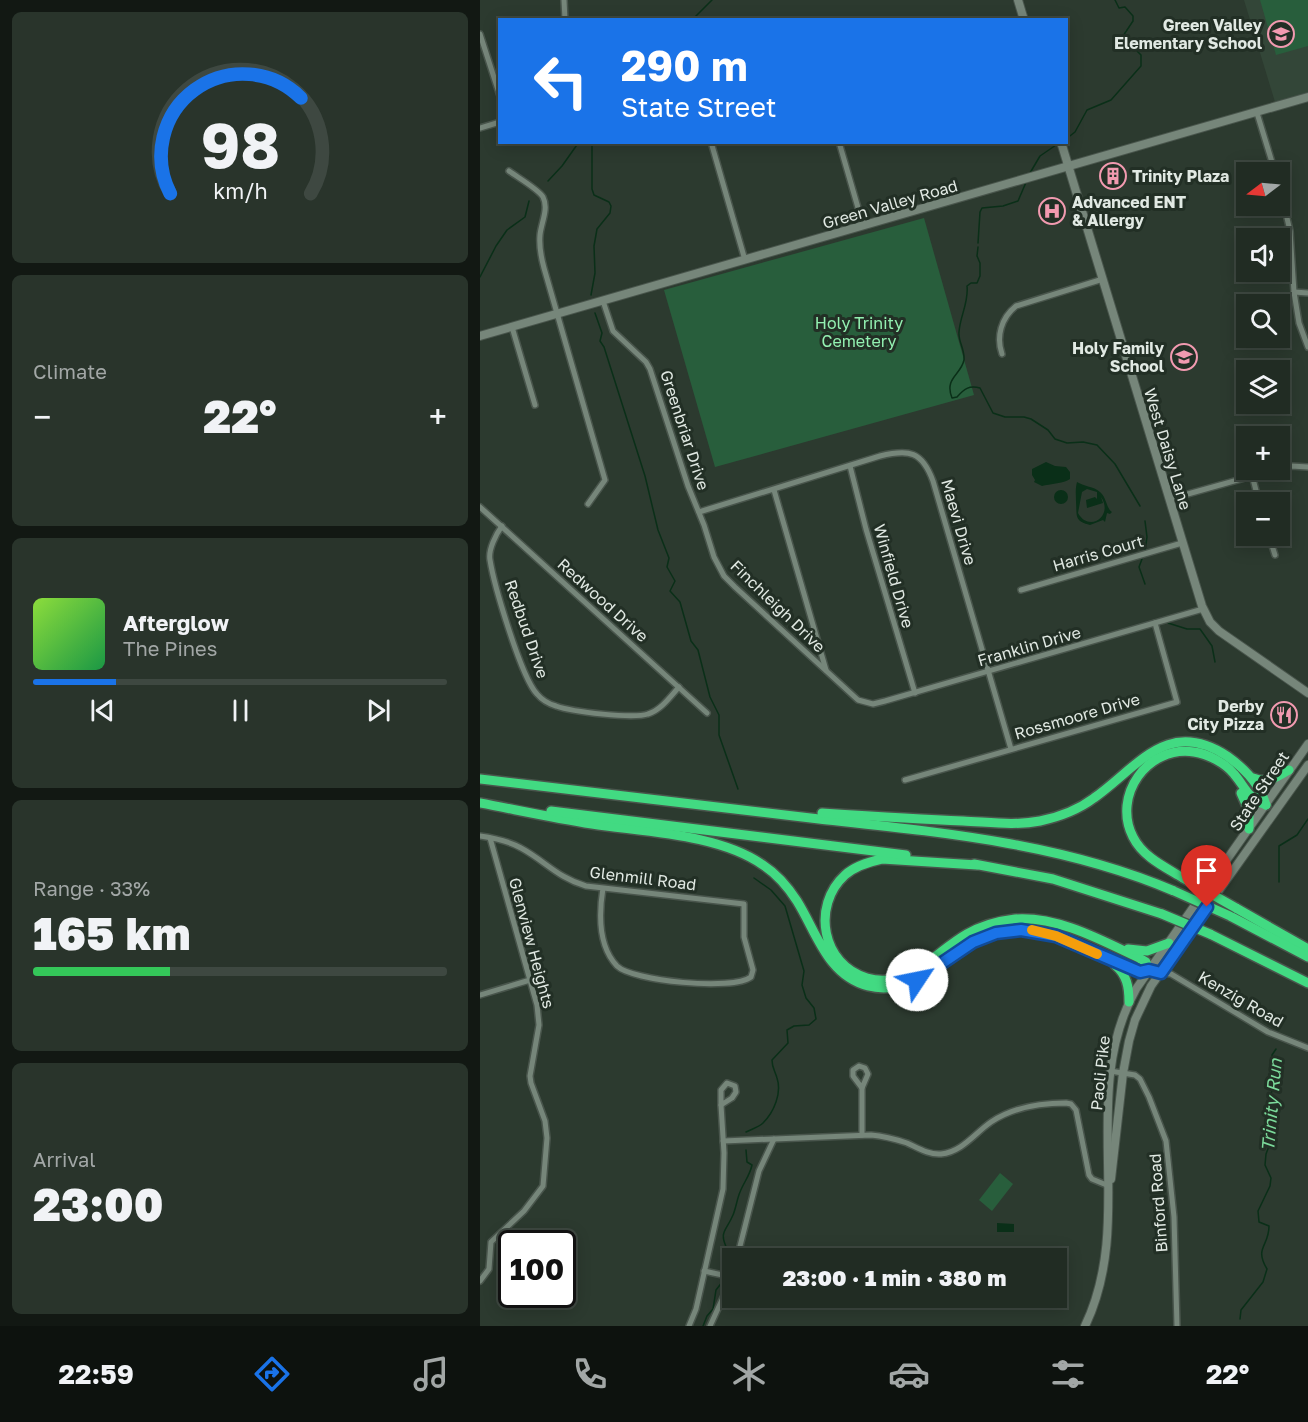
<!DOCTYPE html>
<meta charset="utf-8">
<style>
body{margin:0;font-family:"Golos Text",sans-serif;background:#29342b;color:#f1f3f6;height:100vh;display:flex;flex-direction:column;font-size:22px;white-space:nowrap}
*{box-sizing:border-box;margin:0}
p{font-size:20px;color:#a2a7a6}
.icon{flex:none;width:33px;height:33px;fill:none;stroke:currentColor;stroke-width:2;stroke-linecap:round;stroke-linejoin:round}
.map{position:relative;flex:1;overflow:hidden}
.drawer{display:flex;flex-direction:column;gap:12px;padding:12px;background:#121813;width:480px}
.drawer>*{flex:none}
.top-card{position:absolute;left:18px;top:18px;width:570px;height:126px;border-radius:0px;box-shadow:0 3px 15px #0003,0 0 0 2px #3e4841;background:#1a73e8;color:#fff;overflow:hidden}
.needle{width:39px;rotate:254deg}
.buttons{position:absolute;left:756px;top:162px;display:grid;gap:12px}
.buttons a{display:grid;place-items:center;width:54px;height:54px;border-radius:0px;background:#212c23;box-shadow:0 3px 15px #0003,0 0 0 2px #3e4841;font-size:30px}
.speed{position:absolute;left:18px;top:1230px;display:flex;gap:12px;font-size:30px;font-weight:700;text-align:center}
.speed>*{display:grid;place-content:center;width:78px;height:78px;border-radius:50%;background:#212c23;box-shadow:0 3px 15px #0003,0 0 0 2px #3e4841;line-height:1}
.speed .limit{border:3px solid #111;border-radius:9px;background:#fff;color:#111}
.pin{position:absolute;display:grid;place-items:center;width:51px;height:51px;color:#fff;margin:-62px -26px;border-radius:50% 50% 50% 0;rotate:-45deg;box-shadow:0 0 6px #0007}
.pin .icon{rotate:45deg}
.me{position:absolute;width:66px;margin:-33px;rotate:56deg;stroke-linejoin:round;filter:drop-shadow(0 0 4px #0008)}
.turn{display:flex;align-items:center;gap:21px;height:126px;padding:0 24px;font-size:27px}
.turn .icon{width:78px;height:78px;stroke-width:2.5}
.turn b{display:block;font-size:42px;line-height:51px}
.big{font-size:45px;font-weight:800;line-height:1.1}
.drawer .widget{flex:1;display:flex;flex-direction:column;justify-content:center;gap:9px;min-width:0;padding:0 21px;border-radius:9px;background:#29342b}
.drawer .dial{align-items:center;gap:0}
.dial svg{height:156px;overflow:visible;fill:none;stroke:#3e4841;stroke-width:7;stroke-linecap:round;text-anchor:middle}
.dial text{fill:#f1f3f6;stroke:none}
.song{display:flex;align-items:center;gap:18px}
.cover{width:72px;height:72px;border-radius:9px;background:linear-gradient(135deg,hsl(90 70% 55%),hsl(140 70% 35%))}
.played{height:6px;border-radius:3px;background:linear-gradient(90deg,#1a73e8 20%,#3e4841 20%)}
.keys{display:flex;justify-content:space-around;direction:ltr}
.heat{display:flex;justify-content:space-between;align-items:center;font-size:33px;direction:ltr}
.charge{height:9px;border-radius:4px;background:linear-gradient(90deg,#34c759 33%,#3e4841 0)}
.trip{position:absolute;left:242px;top:1248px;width:345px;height:60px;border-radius:0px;background:#212c23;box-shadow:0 3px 15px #0003,0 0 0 2px #3e4841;font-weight:800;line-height:60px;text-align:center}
.dock{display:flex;height:96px;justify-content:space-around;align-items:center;background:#0d120e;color:#a2a7a6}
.dock .icon{width:42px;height:42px}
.dock .selected{color:#1a73e8}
.dock b{font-size:27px;color:#f1f3f6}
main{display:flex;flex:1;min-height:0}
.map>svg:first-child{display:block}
</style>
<main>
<section class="drawer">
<div class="widget dial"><svg viewBox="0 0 100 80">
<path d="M14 69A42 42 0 1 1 86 69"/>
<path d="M14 69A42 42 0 0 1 81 20" stroke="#1a73e8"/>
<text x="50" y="56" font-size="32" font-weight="700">98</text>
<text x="50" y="72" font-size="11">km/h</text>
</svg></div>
<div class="widget"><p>Climate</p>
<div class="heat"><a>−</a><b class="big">22°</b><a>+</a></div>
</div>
<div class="widget">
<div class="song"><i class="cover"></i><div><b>Afterglow</b><p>The Pines</p></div></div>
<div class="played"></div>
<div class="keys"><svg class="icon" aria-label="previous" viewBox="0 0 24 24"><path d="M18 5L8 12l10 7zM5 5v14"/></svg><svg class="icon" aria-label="pause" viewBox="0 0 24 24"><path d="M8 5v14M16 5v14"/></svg><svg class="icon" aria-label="next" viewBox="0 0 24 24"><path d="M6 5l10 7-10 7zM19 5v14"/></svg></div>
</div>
<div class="widget"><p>Range · 33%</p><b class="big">165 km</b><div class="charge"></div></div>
<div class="widget"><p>Arrival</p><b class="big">23:00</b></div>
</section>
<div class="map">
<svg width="828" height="1326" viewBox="0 0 828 1326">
<rect width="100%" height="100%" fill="#2c3a2f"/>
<path fill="#334638" d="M764 0H828V92L795 102Z"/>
<g fill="#285e3c">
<path d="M780 0H828V46L796 55Z"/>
<path d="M444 218 494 395 235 467 184 290Z"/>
<path d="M520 1173 533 1184 512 1211 499 1200Z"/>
</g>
<g fill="#0a2f18" fill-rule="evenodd">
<path d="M566 462 575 466 586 467 590 472V479C586 483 569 484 562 486L554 482 555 480 552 475V469Z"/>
<path d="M597 482C605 487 613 486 620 492 627 498 626 508 632 512L630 514 627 513 625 522 623 520 610 525C594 521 597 516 596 502 596 495 595 490 597 482ZM607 489 617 492V499L615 497 606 500 607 508 623 503 621 497C634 516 609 533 598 513L602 492Z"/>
<circle cx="581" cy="497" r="7"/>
<path d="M517 1223 534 1224V1232H517Z"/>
</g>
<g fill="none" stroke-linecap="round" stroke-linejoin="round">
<g stroke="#0a2f18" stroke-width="1.5">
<path d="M212 20 232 0"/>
<path d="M586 139 595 132 607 110 631 100 661 66V55L655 49 647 47 643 36 653 21V16L645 7 639 8 635 0"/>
<path d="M550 173 560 156 579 143"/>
<path d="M68 181 82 166 99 142"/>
<path d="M498 243 500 212 502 208 523 206 538 201 547 180"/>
<path d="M498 247 497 256 500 263V276L497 283H491L487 286C489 302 480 316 479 332 478 341 485 350 484 360 481 375 464 378 472 398L477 397C484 389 489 385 500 388L513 413 525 417H544L551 419 568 430 575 439 587 443 603 442 617 445 635 464 660 506"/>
<path d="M0 277 16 246 27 230 45 217 49 201"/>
<path d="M111 295 115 273 114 246 117 229 130 213 131 206 129 202 114 195 112 189V142"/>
<path d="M115 313 122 333 120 341 124 347 165 476 178 530 189 558 187 567 195 581 190 591 200 602 211 641 218 650 230 697 239 715V735L258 789"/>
<path d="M665 551 667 537 665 521"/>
<path d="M662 559 659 567 665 584"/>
<path d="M688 623 707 629H720L732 646 735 662"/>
<path d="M799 882V846L817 835 828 819"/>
<path d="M797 1020V1028"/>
<path d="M266 1132C272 1129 279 1127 283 1123 294 1112 302 1093 297 1078 295 1071 292 1068 292 1060L308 1043 307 1030 314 1026 329 1025 336 1019 334 1008 326 998 322 985 324 971 305 906 291 890 274 878"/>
<path d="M244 1268 243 1261 248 1251C238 1231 246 1232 253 1215 256 1208 257 1199 260 1192 264 1182 270 1175 272 1165L267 1162 266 1150"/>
<path d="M760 1319 761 1310 783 1282 787 1269C774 1247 789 1247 789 1226L779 1222 778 1211 790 1186 791 1178 785 1165 786 1154 791 1141 788 1102 793 1088 795 1067 792 1055 796 1049"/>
<path d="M223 1326 227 1316 233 1309 236 1290 243 1281"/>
</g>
<defs>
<g id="street">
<path d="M84 0 85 20"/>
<path d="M0 34 20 96"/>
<path d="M777 113 795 172"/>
<path d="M0 128 20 122"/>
<path d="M231 142 265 260"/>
<path d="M359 142 383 225"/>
<path d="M29 171C37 177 58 189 63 197 69 209 61 223 60 235 59 246 61 257 64 268L125 480 108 504"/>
<path d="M800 188 810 231 814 292"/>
<path d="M828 293 814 292 819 323 828 347"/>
<path d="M123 301 133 331 166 362 170 369 208 486 224 525 234 557 244 576 255 587 378 700 393 704 405 701 723 609"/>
<path d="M32 327 55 405"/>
<path d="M522 354C516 337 521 318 536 306L623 279"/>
<path d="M370 466 386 529 435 693"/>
<path d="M800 468 811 466 828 467"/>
<path d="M772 475 779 502"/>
<path d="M294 490 346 670"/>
<path d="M690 499 793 470"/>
<path d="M0 507 227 713"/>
<path d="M219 512 400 456C429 449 442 451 453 481L531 749"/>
<path d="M22 526C16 534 8 550 10 560 14 585 41 677 57 694 62 700 69 704 76 706 93 712 153 719 168 714 181 710 190 697 199 687"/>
<path d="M789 536 795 555"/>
<path d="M541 590 702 543"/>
<path d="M425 780 697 702 675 623"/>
<path d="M0 836C14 838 29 841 41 848 65 861 78 878 106 886L264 904V937L273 970 271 977C253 991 152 981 137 966 118 946 119 913 123 888"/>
<path d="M681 973 691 974 788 1032 828 1048"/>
<path d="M0 995 50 980"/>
<path d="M379 1066 385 1068 388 1074 382 1088 373 1076V1070Z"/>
<path d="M630 1071 655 1075 660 1079 669 1097 686 1141 694 1217 697 1326"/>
<path d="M247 1083 255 1086 256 1092 252 1098 241 1105V1090Z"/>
<path d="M382 1088V1135"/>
<path d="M243 1141 391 1135C403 1136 415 1139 427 1143 438 1148 449 1155 461 1154 482 1152 495 1133 511 1122 532 1108 561 1103 586 1103L591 1104 596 1110 609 1175 612 1179 629 1186"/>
<path d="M257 1258 279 1171 294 1139"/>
<path d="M224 1271 252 1277"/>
<path d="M0 1281 9 1269 11 1242 44 1211 63 1186 67 1138 65 1121 51 1083 50 1076 59 1025 57 1005 10 838"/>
<path d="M209 1326 216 1309 243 1189 244 1153 241 1105"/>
<path d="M230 1326 252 1278"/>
</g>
<g id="secondary">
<path d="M538 0 544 20"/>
<path d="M581 142 722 606 730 622 739 631 828 693"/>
<path d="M0 336 828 97"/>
<path d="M631 1179 643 1073 649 1041 655 1020 671 986 828 765"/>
<path d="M605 1326C657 1218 597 1094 656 989L828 744"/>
</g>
<g id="highway">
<path d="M773 778C789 784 796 777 809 770"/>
<path d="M0 779C113 792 226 806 339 819 459 832 582 843 694 891"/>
<path d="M761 793 769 811V829"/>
<path d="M0 803C37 810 74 818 112 824 165 832 239 834 283 865 297 874 308 887 317 901 337 933 347 975 388 986 431 997 458 961 493 942 507 935 524 930 541 930 571 929 596 945 622 957 634 963 647 967 660 973L669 970 666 962 659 958C621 940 578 916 535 919 518 921 501 926 487 934 455 952 428 990 387 978 342 965 331 906 365 875 375 866 388 862 402 859L497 865"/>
<path d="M71 811 426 855"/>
<path d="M342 813C389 816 436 819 483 821 508 822 535 826 560 821 579 817 598 810 614 798 658 767 687 717 747 756 764 768 780 785 786 805"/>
<path d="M494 864 573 879 682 914"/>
<path d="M703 878C685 867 663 857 653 837 632 796 667 745 714 752 728 754 745 763 754 774 766 788 767 798 786 805"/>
<path d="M756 908 828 949"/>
<path d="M750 916 828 957"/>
<path d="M730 934 828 983"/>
<path d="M648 949 667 951 689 943"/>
<path d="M635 965C647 975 649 987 649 1002"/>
</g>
</defs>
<use href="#street" stroke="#49554c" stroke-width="8"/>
<use href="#secondary" stroke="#49554c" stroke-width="10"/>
<use href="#highway" stroke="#49554c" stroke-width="12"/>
<use href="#street" stroke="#76867a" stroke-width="5"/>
<use href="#secondary" stroke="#76867a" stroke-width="8"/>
<use href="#highway" stroke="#42da82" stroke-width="9"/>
<defs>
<g id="highway-bridge">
<path d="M703 878 756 908"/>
<path d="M694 891 750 916"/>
<path d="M682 914 730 934"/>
</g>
</defs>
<use href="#highway-bridge" stroke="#49554c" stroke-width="12" stroke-linecap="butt"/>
<use href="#highway-bridge" stroke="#42da82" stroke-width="9"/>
</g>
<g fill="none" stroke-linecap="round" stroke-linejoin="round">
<defs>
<path id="route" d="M437 980 493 942 516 933 541 930 576 936 660 972 669 970 681 973 727 907"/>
</defs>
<use href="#route" stroke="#114b97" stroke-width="15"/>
<use href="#route" stroke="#1a73e8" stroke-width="10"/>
<path stroke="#f59e0b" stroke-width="10" d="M552 930 576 936 617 954"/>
</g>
<defs>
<symbol id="school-ring" viewBox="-11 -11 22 22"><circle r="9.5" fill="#222f25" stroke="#f29ab0" stroke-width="1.5"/><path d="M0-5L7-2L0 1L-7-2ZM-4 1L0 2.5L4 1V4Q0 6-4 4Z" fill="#f29ab0"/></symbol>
<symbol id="building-ring" viewBox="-11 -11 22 22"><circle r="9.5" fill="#222f25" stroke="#f29ab0" stroke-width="1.5"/><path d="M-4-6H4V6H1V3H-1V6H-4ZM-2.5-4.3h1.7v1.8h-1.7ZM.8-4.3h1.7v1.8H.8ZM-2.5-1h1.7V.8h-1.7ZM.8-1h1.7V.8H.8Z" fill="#f29ab0"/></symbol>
<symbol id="hospital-ring" viewBox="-11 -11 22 22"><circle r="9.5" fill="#222f25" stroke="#f29ab0" stroke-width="1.5"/><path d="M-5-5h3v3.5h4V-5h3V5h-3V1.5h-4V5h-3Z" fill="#f29ab0"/></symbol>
<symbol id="restaurant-ring" viewBox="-11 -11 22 22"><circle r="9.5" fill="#222f25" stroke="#f29ab0" stroke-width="1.5"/><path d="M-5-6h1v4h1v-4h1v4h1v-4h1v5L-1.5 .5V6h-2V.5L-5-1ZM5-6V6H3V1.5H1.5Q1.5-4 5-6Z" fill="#f29ab0"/></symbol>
</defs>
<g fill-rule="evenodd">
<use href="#school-ring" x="786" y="19" width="30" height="30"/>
<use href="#building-ring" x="618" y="161" width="30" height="30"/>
<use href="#hospital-ring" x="557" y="196" width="30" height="30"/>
<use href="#school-ring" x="689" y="342" width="30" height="30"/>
<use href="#restaurant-ring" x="789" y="700" width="30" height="30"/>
</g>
<g text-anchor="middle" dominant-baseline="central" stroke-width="6" stroke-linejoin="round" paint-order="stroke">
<g font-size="16" font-weight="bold" fill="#e1e9e3" stroke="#222f25" text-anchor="end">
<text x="782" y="25">Green Valley<tspan x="782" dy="18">Elementary School</tspan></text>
<text x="652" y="176" text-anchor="start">Trinity Plaza</text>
<text x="592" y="202" text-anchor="start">Advanced ENT<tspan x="592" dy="18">&amp; Allergy</tspan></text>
<text x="684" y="348">Holy Family<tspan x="684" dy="18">School</tspan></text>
<text x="784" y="706">Derby<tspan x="784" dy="18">City Pizza</tspan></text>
</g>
<g font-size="16" fill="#e1e9e3" stroke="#222f25">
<text transform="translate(410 204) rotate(-16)">Green Valley Road</text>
<text transform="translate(205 430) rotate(72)">Greenbriar Drive</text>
<text transform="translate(688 449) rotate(73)">West Daisy Lane</text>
<text transform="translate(479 522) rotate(74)">Maevi Drive</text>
<text transform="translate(618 553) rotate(-16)">Harris Court</text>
<text transform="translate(414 576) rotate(74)">Winfield Drive</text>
<text transform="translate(123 600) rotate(42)">Redwood Drive</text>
<text transform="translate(298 606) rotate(44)">Finchleigh Drive</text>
<text transform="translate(47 629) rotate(71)">Redbud Drive</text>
<text transform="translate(549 646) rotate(-16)">Franklin Drive</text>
<text transform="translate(597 716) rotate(-16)">Rossmoore Drive</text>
<text transform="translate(779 791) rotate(-56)">State Street</text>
<text transform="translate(163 878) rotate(7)">Glenmill Road</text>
<text transform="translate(52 943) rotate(75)">Glenview Heights</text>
<text transform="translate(761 999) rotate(30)">Kenzig Road</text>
<text transform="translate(620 1073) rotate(-84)">Paoli Pike</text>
<text transform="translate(678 1203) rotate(-94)">Binford Road</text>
</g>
<g font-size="16" fill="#93f1b1" stroke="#222f25">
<text x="379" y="323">Holy Trinity<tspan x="379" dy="18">Cemetery</tspan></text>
</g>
<g font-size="18" font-style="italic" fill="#7bd99a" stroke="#222f25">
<text transform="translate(791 1105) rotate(-85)">Trinity Run</text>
</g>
</g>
</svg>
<div class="buttons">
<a><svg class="needle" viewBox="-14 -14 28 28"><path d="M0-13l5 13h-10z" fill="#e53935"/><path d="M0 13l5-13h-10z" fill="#a2a7a6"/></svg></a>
<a><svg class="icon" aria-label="sound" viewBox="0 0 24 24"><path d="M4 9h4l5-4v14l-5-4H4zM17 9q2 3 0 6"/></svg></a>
<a><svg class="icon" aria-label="search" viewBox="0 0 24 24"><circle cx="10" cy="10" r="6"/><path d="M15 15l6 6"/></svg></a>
<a><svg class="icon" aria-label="layers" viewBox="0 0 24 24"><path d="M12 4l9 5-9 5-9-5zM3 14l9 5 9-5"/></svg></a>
<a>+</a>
<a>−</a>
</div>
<div class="speed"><div class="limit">100</div></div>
<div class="pin" style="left:727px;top:907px;background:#d93025"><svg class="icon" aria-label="arrive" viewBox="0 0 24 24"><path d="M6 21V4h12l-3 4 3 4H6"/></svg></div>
<svg class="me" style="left:437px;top:980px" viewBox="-20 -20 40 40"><circle r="19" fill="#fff"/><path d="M0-13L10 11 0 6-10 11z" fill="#1a73e8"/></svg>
<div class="trip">23:00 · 1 min · 380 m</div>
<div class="top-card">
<div class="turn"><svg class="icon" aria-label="left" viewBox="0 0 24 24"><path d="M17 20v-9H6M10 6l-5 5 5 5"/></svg><div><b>290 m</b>State Street</div></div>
</div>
</div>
</main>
<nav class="dock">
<b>22:59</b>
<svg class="icon selected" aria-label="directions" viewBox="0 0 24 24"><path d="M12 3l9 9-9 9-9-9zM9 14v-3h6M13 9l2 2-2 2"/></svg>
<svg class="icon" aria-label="music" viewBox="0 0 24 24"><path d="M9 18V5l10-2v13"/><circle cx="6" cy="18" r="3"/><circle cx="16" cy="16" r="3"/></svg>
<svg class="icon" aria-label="phone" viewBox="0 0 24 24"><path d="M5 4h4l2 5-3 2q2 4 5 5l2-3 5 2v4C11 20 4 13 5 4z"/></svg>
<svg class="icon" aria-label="climate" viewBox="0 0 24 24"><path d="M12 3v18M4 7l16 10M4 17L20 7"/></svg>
<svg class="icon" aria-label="car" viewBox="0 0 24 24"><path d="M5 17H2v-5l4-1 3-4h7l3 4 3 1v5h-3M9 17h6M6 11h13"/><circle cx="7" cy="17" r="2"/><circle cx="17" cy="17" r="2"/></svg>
<svg class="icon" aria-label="filters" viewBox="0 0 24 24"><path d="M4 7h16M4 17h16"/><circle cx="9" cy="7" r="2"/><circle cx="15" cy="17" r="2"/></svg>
<b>22°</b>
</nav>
